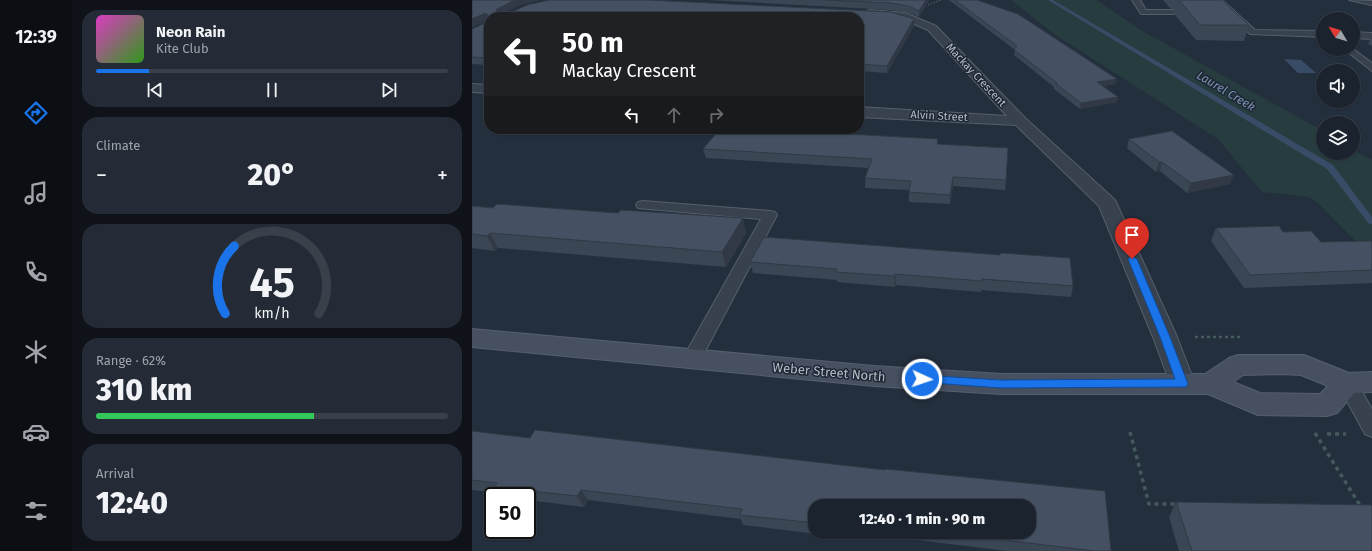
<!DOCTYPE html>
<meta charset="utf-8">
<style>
body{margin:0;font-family:"Fira Sans",sans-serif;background:#242b36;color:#f1f3f6;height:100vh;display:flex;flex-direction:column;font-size:15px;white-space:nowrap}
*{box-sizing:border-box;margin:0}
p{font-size:13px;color:#a0a4aa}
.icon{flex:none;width:22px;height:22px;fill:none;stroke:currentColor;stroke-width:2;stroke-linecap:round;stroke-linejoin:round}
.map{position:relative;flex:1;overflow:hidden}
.panel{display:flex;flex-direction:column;gap:10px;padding:10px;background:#0f1319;width:400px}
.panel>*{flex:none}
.hud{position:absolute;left:12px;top:12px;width:380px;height:122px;border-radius:16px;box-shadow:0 1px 3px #0004,0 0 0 1px #39404a;background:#202124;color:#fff;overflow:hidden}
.needle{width:26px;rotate:308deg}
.buttons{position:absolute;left:844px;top:12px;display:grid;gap:8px}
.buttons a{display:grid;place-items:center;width:44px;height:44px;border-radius:50%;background:#1b232e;box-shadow:0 1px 3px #0004,0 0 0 1px #39404a;font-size:20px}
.speed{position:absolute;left:12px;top:487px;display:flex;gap:8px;font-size:20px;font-weight:700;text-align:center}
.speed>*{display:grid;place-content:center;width:52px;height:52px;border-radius:50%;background:#1b232e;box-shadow:0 1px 3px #0004,0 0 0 1px #39404a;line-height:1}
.speed .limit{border:2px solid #111;border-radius:6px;background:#fff;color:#111}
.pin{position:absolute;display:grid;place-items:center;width:34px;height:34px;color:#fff;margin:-41px -17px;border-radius:50% 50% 50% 0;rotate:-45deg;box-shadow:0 0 4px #0007}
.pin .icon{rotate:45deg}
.me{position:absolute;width:44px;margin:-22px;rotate:93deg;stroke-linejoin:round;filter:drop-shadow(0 0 3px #0008)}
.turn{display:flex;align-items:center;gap:14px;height:84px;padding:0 12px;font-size:18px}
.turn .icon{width:52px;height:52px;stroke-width:2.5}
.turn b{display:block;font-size:28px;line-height:34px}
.lanes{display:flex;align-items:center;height:38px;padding:0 12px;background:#0003;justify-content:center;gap:20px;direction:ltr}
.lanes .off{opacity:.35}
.big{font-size:30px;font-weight:800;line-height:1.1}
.panel .tile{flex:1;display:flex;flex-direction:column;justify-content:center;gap:6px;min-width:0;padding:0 14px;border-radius:16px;background:#242b36}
.panel .dial{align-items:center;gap:0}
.dial svg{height:104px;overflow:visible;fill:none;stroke:#39404a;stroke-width:7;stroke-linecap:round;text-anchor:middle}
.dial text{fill:#f1f3f6;stroke:none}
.song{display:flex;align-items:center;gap:12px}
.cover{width:48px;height:48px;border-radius:6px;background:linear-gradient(135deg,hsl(310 70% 55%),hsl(110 70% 35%))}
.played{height:4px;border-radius:2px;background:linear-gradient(90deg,#1a73e8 15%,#39404a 15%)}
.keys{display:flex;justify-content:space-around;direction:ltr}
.heat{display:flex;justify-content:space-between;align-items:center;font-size:22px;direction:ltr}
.charge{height:6px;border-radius:3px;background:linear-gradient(90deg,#34c759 62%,#39404a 0)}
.trip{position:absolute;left:336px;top:499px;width:228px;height:40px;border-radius:16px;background:#1b232e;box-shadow:0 1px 3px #0004,0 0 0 1px #39404a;font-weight:800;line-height:40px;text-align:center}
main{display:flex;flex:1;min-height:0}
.dock{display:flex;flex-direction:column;width:72px;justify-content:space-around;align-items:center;background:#0b0e12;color:#a0a4aa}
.dock .icon{width:28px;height:28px}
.dock .on{color:#1a73e8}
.dock b{font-size:18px;color:#f1f3f6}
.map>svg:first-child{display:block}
</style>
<main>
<nav class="dock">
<b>12:39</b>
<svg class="icon on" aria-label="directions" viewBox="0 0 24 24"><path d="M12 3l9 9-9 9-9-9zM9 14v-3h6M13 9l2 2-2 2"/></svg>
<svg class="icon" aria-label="music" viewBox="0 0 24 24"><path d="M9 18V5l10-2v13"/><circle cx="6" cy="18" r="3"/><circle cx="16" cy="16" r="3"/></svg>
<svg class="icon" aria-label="phone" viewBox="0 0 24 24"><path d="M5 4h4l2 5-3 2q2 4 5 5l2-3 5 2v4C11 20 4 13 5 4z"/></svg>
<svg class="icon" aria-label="climate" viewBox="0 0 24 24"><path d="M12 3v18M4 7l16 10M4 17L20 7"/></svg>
<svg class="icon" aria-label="car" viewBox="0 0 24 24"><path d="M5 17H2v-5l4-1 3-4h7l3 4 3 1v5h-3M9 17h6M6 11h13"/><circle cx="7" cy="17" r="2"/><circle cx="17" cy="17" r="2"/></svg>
<svg class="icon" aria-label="filters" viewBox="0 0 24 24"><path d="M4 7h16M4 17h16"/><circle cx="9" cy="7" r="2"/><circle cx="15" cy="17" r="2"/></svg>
</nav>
<section class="panel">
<div class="tile">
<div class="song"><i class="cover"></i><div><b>Neon Rain</b><p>Kite Club</p></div></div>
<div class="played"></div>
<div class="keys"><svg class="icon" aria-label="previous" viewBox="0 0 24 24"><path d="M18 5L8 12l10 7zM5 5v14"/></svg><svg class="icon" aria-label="pause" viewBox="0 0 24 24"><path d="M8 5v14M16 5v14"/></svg><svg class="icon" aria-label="next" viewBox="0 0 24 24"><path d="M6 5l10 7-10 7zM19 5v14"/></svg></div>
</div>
<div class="tile"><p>Climate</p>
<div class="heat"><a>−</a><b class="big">20°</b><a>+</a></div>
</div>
<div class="tile dial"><svg viewBox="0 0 100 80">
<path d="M14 69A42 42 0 1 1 86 69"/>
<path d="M14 69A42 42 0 0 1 21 17" stroke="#1a73e8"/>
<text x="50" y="56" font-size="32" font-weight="700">45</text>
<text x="50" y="72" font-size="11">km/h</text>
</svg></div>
<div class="tile"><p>Range · 62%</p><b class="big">310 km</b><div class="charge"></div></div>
<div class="tile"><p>Arrival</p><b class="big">12:40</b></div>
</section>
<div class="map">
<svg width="900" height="551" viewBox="0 0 900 551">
<rect width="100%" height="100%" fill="#242f3e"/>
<path fill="#263c3f" d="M539 0H625L667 29 851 131V153H881V150L900 160V258L845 202 837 197 790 192 746 139 582 34Z"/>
<path fill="#394c67" d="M812 59 829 60 844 73H826Z"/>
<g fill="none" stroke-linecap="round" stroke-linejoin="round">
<path fill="#394c67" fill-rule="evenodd" d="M576 0H581L861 165 900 217V224H897L855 169Z"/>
<defs>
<g id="lane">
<path d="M660 0H668L674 10H701L705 12 701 14H669Z"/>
<path d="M742 0H750L783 30 851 31V37L778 34Z"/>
<path d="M877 0 900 1V5Z"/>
<path d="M881 32 900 33V39L881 38Z"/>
<path d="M872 49H881L900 63V71Z"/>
<path d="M171 201 298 211 303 212 305 215 227 363 220 365 213 363 211 358 289 219 166 208 164 205 166 202Z"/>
<path d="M875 375 882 378 900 409V437L893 434 865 383 868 378Z"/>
</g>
<g id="street">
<path d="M398 10 433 13 464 26 553 118 643 200 705 337 723 384 719 391 710 394 701 391 681 337 627 206 544 125 387 117V107L535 116 456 30 431 19 394 15 393 13 394 11Z"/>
<path d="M0 84 17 85V93L0 92Z"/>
</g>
<path id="secondary" d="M0 329 402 366 529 374H733L757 358 766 355H832L877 373 900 372V392L882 393 865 413 855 416 786 415 736 394H529L402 386 0 347ZM809 374 829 375 856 386 848 394 788 393 761 382 771 375Z"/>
</defs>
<use href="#lane" stroke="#565f6c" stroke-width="2"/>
<use href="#street" stroke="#565f6c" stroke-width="2"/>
<use href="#secondary" stroke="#565f6c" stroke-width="2"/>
<path stroke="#44595c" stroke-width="1.5" stroke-dasharray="1.5 1.5" stroke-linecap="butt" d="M456 5 469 0"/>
<path stroke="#44595c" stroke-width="2.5" stroke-dasharray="3 3" stroke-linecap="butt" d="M723 337H768"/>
<g stroke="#44595c" stroke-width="3.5" stroke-dasharray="4 4" stroke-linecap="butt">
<path d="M658 432 677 504H705"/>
<path d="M843 433 889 507"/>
<path d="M855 434H874"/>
</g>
<use href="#lane" fill="#38414e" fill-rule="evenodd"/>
<use href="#street" fill="#38414e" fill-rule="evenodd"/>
<use href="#secondary" fill="#465061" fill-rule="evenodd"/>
</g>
<g fill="#3b4654">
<path d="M0 0H67L48 5 34 12H40L55 5 77 0H176L419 12 442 19V26L415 73 387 71V17H17V65L0 64V29L15 22V20L0 27Z"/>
<path d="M237 0H457L447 17 437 13 419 10Z"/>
<path d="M477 0H505L644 84 631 86 646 97 645 102 608 109 582 89V87L542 55 543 50Z"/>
<path d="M691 0H750L777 25 772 41 724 40 703 15 704 11 698 8Z"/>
<path d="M900 36V46L896 44Z"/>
<path d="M321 131 466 139V144L534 180 533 190 481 186 478 204 437 202V190L393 188V178L396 168 234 158 231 149Z"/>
<path d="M657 139 758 184 715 193 688 171 684 172 655 148Z"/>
<path d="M0 206 274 233 254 267 26 248 23 251 0 248Z"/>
<path d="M744 228 811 232 849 242 900 241V283L772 288 739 241Z"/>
<path d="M278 262 601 286 599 297 509 290V292L424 285 423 287 365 282V280L281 273Z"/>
<path d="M63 430 413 470 414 469 633 491 639 551H535L379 532H557V506H343V532H362L361 536 271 525 269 519 116 500 112 507 55 500V496H30L28 493 0 490V431L58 438Z"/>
<path d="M704 502 900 551H707L697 517Z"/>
</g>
<g fill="#303945">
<path d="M43 0H67L48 5 27 16 24 12 25 9Z"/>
<path d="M454 0H457L447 17V11Z"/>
<path d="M14 13 16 20 0 27V19Z"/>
<path d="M442 19V26L415 73V66Z"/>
<path d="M645 79 644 84 624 87 625 82Z"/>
<path d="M646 97 645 102 608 109 609 103Z"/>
<path d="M687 162H690L688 171 684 172Z"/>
<path d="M762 175 758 184 715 193 719 183Z"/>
<path d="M481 177V186L478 204V195Z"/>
<path d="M271 218 274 233 254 267 250 252Z"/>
<path d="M18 233 26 248 23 251 15 236Z"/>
<path d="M423 274 424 285 423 287 422 276Z"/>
<path d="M109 490 116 500 112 507 105 496Z"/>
</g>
<g fill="#455162" stroke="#303945">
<path d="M0 0H43L25 9 24 12H40L55 5 77 0H176L419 12 442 19 415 66 387 64V17H17V58L0 57V29L15 22 16 15 14 13 0 19Z"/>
<path d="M353 0H454L447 11 437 6 419 3Z"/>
<path d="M483 0H505L546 14 645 79 625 82 646 97 609 103 583 83H585L542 50 545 46Z"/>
<path d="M707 0H750L777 25H728Z"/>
<path d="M248 129H321L320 131 466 139 465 144 536 148 534 180 481 177 478 195 437 192 439 181 393 178 400 159 231 149Z"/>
<path d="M700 131 762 175 719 183 690 162H687L657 139Z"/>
<path d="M25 204 146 213 149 210 271 218 250 252 18 233 15 236 0 234V206L21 208Z"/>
<path d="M807 226 811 232 839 231 849 242 900 241V270L778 275 744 228Z"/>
<path d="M292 237 528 255 529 253 598 258 601 286 510 279V281L423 274 422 276 364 272 365 269 278 262Z"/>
<path d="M63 430 413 470 414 469 633 491 639 551H623L465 532H557V506H343V523L268 515 270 509 109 490 105 496 22 487 25 483 0 480V431L58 438Z"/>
<path d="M704 502 900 505V551H720Z"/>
</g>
<path fill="#1a73e8" stroke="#114b97" d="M660 256 665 259 698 337 716 384 714 387 529 388 446 382 444 379 446 376 450 375 529 380 703 379 688 337 656 259Z"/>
<g text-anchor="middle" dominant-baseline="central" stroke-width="3" stroke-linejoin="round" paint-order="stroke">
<g font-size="11" fill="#b4bcc9" stroke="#1d2633">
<text transform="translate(504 75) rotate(47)">Mackay Crescent</text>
<text transform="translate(467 116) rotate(3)">Alvin Street</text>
</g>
<g font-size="12" font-style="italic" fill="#7c92b1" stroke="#1d2633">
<text transform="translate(754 91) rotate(31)">Laurel Creek</text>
</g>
<g font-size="13" fill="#b4bcc9" stroke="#1d2633">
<text transform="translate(357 372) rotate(5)">Weber Street North</text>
</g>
</g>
</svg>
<div class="buttons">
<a><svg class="needle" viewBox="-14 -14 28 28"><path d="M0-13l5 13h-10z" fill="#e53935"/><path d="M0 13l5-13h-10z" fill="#a0a4aa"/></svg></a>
<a><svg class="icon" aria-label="sound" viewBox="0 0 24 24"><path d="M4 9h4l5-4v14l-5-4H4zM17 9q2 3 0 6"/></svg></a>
<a><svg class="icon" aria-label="layers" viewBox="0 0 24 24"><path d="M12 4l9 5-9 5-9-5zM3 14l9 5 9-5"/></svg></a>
</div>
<div class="speed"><div class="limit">50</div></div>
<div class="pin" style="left:660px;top:259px;background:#d93025"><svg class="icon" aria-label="arrive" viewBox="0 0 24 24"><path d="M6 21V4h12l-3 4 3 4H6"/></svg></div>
<svg class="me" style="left:450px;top:379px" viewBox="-20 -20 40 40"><circle r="17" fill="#1a73e8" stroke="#fff" stroke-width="3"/><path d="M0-11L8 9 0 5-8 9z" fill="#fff"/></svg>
<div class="trip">12:40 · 1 min · 90 m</div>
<div class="hud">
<div class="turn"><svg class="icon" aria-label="left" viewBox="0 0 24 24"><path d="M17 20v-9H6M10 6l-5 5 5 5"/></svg><div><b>50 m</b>Mackay Crescent</div></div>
<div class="lanes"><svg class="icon" aria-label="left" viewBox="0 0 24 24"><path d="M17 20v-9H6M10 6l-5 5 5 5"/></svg><svg class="icon off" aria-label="ahead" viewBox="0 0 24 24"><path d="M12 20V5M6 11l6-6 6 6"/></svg><svg class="icon off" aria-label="right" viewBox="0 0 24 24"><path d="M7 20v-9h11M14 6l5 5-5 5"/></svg></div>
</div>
</div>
</main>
